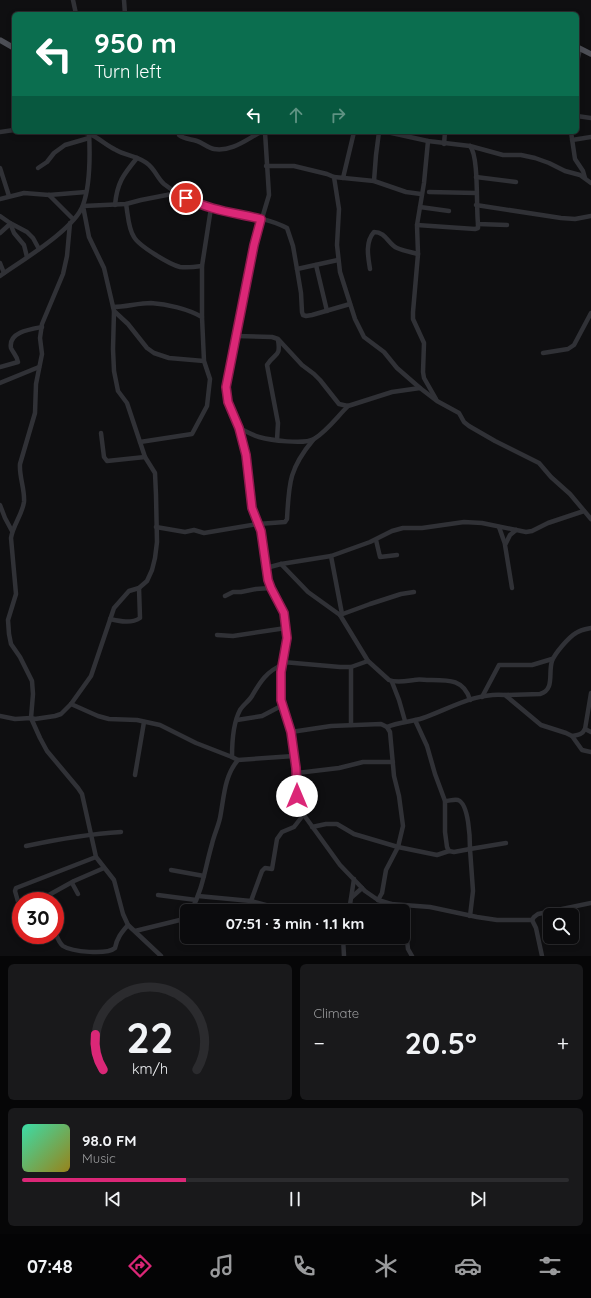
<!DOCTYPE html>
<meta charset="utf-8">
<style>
body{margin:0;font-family:Quicksand,sans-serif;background:#19191b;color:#f1f3f6;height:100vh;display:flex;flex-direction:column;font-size:15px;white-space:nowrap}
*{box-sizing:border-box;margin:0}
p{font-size:13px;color:#9a9b9d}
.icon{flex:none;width:22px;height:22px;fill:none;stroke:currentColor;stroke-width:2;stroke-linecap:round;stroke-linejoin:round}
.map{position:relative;height:956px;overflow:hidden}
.drawer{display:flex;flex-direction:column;gap:8px;padding:8px;background:#060607;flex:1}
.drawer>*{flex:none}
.hud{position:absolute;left:12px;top:12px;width:567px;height:122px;border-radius:6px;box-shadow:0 2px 6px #0003,0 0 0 1px #2b2b2e;background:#0b6e4f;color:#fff;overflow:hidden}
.tools{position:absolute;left:543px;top:908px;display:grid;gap:8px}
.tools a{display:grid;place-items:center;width:36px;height:36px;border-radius:6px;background:#0b0b0d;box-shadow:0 2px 6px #0003,0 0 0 1px #2b2b2e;font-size:20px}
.speed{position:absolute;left:12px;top:892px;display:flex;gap:8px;font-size:20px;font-weight:700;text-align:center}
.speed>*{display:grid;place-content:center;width:52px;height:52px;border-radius:50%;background:#0b0b0d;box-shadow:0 2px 6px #0003,0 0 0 1px #2b2b2e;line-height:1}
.speed .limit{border:6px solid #d22;background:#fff;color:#111}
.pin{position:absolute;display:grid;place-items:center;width:34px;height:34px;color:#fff;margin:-17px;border:2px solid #fff;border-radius:50%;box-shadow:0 1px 4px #0007}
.me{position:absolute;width:44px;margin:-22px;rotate:0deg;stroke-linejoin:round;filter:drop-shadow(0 0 3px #0008)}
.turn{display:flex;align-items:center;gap:14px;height:84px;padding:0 16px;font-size:18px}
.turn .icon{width:52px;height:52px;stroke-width:2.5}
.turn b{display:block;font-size:28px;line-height:34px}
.lanes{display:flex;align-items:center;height:38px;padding:0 16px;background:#0003;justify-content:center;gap:20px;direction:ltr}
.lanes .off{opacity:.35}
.big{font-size:30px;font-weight:800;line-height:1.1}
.drawer .tile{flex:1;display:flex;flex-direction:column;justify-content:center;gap:6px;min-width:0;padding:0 14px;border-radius:6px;background:#19191b}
.drawer .dial{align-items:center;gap:0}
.dial svg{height:104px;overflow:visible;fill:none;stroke:#2b2b2e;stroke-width:7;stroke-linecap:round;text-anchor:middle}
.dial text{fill:#f1f3f6;stroke:none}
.song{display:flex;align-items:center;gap:12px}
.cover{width:48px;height:48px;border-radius:6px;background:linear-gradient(135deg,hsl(160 70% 55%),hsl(50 70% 35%))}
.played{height:4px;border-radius:2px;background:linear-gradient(90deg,#db2777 30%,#2b2b2e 30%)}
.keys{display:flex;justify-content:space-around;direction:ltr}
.heat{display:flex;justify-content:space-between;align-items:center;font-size:22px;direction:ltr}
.drawer .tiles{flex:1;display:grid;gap:8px;grid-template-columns:1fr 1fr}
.tile:last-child{grid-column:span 2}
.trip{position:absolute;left:180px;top:904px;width:230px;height:40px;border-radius:6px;background:#0b0b0d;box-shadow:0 2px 6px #0003,0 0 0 1px #2b2b2e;font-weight:800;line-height:40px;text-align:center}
.tabs{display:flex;height:64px;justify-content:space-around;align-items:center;background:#040405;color:#9a9b9d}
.tabs .icon{width:28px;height:28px}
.tabs .active{color:#db2777}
.tabs b{font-size:18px;color:#f1f3f6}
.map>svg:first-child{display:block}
</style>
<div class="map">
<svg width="591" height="956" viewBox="0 0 591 956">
<rect width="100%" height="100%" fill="#0f0f11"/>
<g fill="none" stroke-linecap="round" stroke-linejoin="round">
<g stroke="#303136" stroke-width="4.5">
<path d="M73 0 76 14"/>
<path d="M124 0 125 14"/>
<path d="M577 62 580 49"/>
<path d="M577 116 591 118"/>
<path d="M0 132 14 130"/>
<path d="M81 132C96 134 103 144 116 150 126 156 140 156 149 165 155 170 158 179 164 184 173 191 183 197 193 202 221 215 259 213 287 228L293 246 297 269 338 260"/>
<path d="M179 132V135C184 139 191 139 197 141 203 143 208 148 214 149 232 152 247 139 261 132"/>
<path d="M265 132 269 195 254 245 228 377 226 387 228 402 239 428 246 455 252 508 261 531 268 580 271 588 279 600 284 613 287 638 281 672V700L291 732 296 768 298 800 301 811 340 865 365 891 378 900 391 904 396 911"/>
<path d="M387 132 428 141 470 146 503 155H521L535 158 549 163 565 171 580 175 591 183"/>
<path d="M571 132 575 159 583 171 585 178"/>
<path d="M572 140 591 137"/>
<path d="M428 141 424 183 417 225 418 254 413 312V319L424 343 423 372 424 378 436 399"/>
<path d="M444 144 445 132"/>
<path d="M470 146C479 156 476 207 478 224L507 225"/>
<path d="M266 166H294L327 174 334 177 339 209 337 245 340 272 355 319 364 337 384 352 397 368 420 388 437 401 459 413 464 422 469 426 495 441 539 463 551 477 570 494 591 519"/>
<path d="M0 168 9 196"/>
<path d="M38 168 47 162 54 153 65 145 89 138"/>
<path d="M334 177 374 181 406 192 421 194"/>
<path d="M476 177 516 182"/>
<path d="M343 178 354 132"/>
<path d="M374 181 376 155 379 132"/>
<path d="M429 192 476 193"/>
<path d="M49 195 73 219"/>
<path d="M0 199 24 193 49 195 86 192"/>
<path d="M126 204C128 214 128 228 134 237 139 246 169 264 180 267 187 268 195 267 202 266"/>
<path d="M115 205C117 183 123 175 137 158"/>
<path d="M476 205 561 218 575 219 591 216"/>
<path d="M420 207 449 211"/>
<path d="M0 216 10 223 27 232 33 238 39 249"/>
<path d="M10 223 14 233 24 245 27 257"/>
<path d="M70 223 67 256 63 274 42 324 40 338 42 354 36 384 35 413 20 464C19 477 25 489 24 502 22 515 13 525 11 538L16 594 8 620 9 634 11 644 20 657 32 681 33 694 31 718 40 738 47 751 78 788 82 794 96 857 114 880 123 914 128 925 161 956"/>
<path d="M417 225 475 229 478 228V224"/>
<path d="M0 233 10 224"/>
<path d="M0 263 4 273"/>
<path d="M316 265 327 311"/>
<path d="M297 269 301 293 302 312 303 315 306 316 312 315 350 304"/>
<path d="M370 269C368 257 365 242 374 232 386 232 388 244 397 248 404 251 411 252 418 254"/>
<path d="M0 276C21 261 75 229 83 205 90 186 90 152 89 132"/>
<path d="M113 307C126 307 138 303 151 303 167 304 188 309 202 317L204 361 210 379 207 406 192 434 140 442"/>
<path d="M114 311 128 324 147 348 154 353 169 358 204 361"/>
<path d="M202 317V266L211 208"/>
<path d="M236 336 272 337 278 339 302 365 314 374 320 380 339 404 348 406 392 392 420 388"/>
<path d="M543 353 568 349 574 345 591 313"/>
<path d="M0 367 18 362C17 356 13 353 11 348 8 332 31 329 42 327"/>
<path d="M0 383 39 367"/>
<path d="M239 428C245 431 252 435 259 437 270 440 304 445 314 439 327 431 337 417 348 406"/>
<path d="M101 433 104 457 107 461 145 457"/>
<path d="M277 440 278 423 267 365C275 352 281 358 278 340"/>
<path d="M0 505 5 518 12 531"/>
<path d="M156 527 185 532 194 530 204 533 258 524 285 522 287 519C289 483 289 469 313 440"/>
<path d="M499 527 505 544"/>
<path d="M376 540 380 557 397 555"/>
<path d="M331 556 342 614"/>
<path d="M281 564 308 592 340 615 368 661 389 680C396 683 406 681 414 680 419 679 424 680 429 680 448 680 464 679 470 700"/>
<path d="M266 568 281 564 331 556 370 542 392 531 403 528H422L464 522 482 523 526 532 532 531 548 523 584 511"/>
<path d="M512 588 505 545 510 535 516 530"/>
<path d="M225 596 233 592H241L256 589 271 588"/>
<path d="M340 615 370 604 401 594 414 592"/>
<path d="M110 619C119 621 131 624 140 618L139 588"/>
<path d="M217 635 233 636 286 628"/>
<path d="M283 662 340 667H351L368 661"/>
<path d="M392 682 399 700 405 721"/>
<path d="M505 695 540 694C555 690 548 673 552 661 555 653 569 637 576 633 580 630 586 629 591 628"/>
<path d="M482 697 499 665H532L552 659"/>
<path d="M71 704 98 716 109 719 137 720 160 725 196 743 232 757"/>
<path d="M0 716 15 719 31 718 35 719 55 716 61 714 71 704 91 676 114 608 129 591 139 588 147 581 152 570 155 558 157 542 156 495 155 473 145 457 127 403 118 391 114 371 113 349 114 311 104 268 89 237 83 206 126 204 141 200 177 193"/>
<path d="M237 720 262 716 283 705"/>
<path d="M415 720 427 746 435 774 445 801V832L447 847 449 851 454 852 470 849 473 891 470 916"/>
<path d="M351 725V667"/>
<path d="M387 727C399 722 411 722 423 718 449 709 476 692 505 695L541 725 566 733 572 736 582 750 591 752"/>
<path d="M585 729 591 732"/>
<path d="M291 732 331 726 381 724 387 727 390 732 394 776 399 796 403 826 398 847 386 870 382 893 378 900"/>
<path d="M572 736C578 735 582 735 585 729L591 693"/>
<path d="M238 760 232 757C232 742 233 723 240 710 243 705 249 701 252 696 260 682 267 671 282 665"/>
<path d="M297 773 339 768 363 762H393"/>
<path d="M135 775 144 722"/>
<path d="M445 801C449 801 454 799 458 800 469 804 470 839 470 849L506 843"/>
<path d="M312 827 326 824H337L354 834 398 847 437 855 449 851"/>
<path d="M26 846C59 839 88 834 121 832"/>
<path d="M171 870 204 876"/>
<path d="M72 883 78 894"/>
<path d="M158 895 196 900"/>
<path d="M47 896 74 881 104 868"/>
<path d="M198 896 251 901 288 911"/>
<path d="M352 897 362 888"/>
<path d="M251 901 262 871 265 868 272 869 277 839 282 832 294 827 304 814"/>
<path d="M391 904 430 907 477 917 497 920H532L536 928 542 956"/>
<path d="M191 911C203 889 205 868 212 844 214 835 218 827 220 818 224 798 224 776 238 760L294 756"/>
<path d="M349 911 354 879"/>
<path d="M21 912 15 891 16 888 96 857"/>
<path d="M532 920 534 917 538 914 591 903"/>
<path d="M403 921 405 923 408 949 412 956"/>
<path d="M135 931 184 919 187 917"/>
<path d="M55 932C57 937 59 943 63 946 72 952 107 955 115 948 117 938 121 933 128 925"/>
<path d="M343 937 344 956"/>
</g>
<g stroke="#4c4e55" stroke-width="5.5">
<path d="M0 40 14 48"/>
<path d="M577 47 591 54"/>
</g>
</g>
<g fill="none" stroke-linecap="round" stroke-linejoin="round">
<defs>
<path id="route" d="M186 198C209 210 236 213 261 219L254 245 226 387 228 402 239 428 246 455 252 508 261 531 268 580 271 588 284 613 287 638 281 672V700L291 732 296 768 297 796"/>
</defs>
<use href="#route" stroke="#8e194d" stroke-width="10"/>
<use href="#route" stroke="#db2777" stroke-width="7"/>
</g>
</svg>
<div class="tools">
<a><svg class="icon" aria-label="search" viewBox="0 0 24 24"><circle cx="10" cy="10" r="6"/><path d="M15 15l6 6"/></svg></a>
</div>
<div class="speed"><div class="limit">30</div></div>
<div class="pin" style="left:186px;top:198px;background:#d93025"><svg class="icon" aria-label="arrive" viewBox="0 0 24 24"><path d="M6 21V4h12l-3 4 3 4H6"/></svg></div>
<svg class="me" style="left:297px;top:796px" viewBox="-20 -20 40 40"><circle r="19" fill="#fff"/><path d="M0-13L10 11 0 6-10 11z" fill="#db2777"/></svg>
<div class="trip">07:51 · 3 min · 1.1 km</div>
<div class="hud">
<div class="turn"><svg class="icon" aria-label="left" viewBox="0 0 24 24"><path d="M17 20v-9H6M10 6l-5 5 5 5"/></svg><div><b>950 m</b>Turn left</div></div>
<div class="lanes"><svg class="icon" aria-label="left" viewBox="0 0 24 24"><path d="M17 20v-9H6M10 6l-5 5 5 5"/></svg><svg class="icon off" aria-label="ahead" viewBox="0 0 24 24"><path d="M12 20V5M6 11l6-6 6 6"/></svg><svg class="icon off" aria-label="right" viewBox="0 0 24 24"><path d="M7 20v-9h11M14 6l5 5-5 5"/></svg></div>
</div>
</div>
<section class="drawer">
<div class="tiles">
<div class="tile dial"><svg viewBox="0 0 100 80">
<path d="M14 69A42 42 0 1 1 86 69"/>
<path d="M14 69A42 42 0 0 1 8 42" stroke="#db2777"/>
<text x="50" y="56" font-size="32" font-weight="700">22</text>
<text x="50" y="72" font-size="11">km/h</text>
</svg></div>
<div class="tile"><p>Climate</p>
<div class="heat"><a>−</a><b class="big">20.5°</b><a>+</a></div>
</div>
<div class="tile">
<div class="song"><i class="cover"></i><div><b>98.0 FM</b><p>Music</p></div></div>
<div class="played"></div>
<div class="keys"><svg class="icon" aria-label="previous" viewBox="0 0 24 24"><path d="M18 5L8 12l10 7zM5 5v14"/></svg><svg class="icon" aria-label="pause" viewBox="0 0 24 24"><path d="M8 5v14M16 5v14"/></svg><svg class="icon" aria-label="next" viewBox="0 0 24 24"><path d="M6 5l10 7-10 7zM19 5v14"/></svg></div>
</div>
</div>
</section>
<nav class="tabs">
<b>07:48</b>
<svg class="icon active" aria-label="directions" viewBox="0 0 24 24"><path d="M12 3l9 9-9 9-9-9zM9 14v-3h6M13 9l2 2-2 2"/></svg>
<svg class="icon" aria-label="music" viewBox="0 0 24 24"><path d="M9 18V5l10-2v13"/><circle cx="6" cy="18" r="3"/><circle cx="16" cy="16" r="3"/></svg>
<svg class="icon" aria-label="phone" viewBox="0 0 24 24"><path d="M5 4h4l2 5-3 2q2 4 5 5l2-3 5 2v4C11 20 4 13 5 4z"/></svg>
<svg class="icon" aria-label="climate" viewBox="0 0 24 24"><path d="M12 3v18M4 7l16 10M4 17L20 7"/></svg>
<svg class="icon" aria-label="car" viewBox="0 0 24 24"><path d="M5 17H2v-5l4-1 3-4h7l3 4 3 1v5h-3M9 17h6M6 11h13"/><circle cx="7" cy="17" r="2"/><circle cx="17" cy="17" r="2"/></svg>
<svg class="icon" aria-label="filters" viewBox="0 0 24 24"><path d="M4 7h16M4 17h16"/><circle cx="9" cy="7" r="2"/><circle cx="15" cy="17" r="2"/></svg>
</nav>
